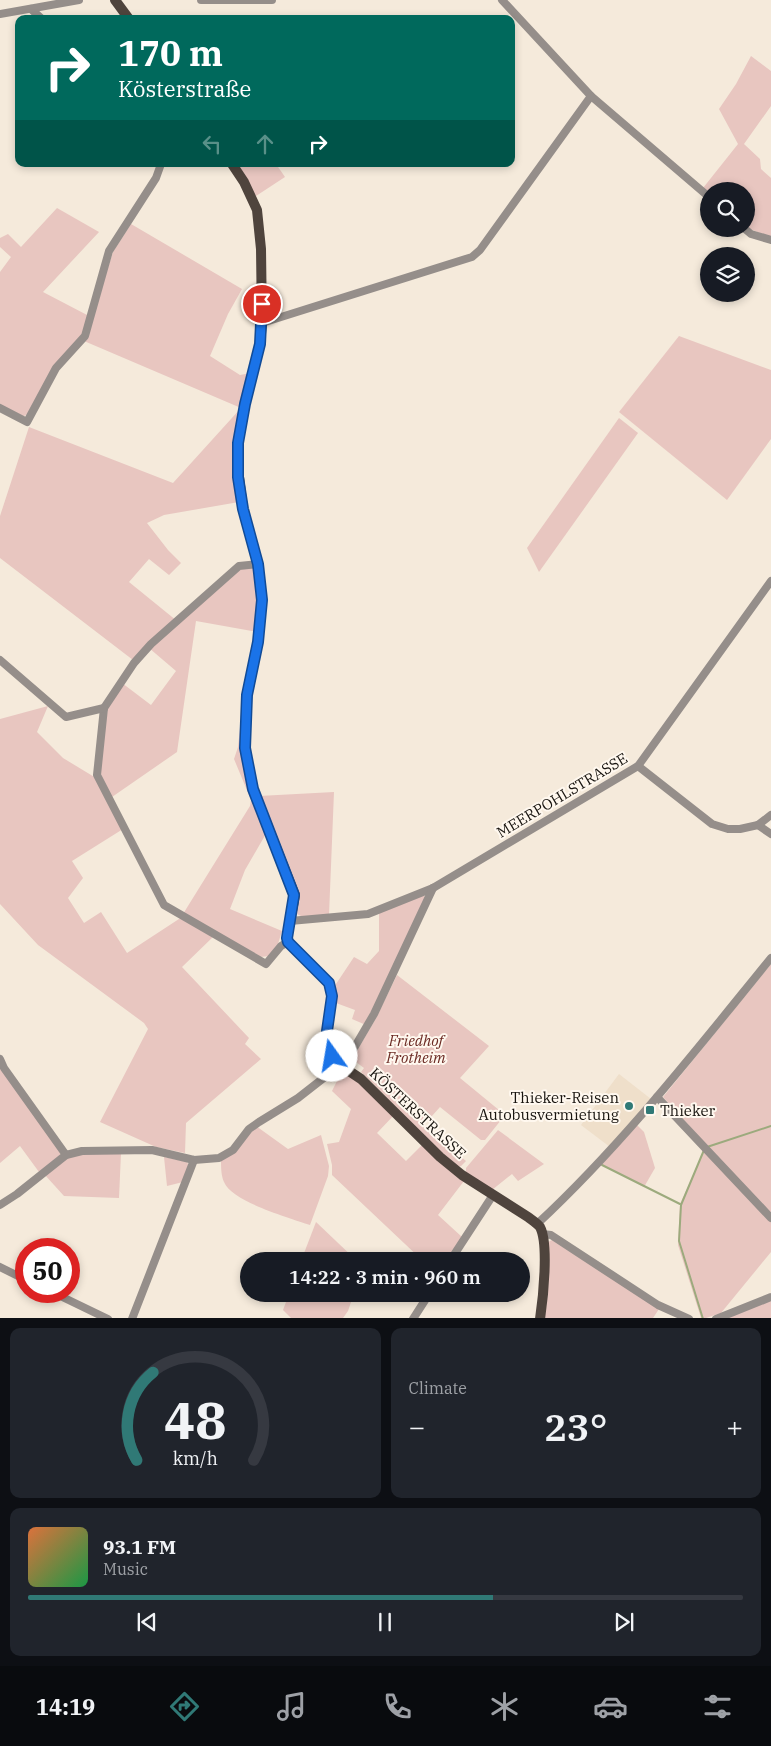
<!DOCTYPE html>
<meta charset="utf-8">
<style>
body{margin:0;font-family:"IBM Plex Serif",serif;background:#20242c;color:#f1f3f6;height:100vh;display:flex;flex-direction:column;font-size:19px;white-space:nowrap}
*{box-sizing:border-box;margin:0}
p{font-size:16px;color:#9ea1a6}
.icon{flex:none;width:28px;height:28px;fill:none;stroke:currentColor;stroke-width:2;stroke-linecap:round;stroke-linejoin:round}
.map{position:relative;height:1318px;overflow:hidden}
.drawer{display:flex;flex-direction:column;gap:10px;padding:10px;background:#0d0f14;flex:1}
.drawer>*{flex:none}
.hud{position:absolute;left:15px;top:15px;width:500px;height:152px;border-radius:10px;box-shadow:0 2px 8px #0003;background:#00695c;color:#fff;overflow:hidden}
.controls{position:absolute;left:700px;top:182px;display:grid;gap:10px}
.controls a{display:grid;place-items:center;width:55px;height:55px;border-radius:50%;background:#171b24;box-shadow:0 2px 8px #0003;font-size:25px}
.speed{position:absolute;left:15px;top:1238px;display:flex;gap:10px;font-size:25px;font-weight:700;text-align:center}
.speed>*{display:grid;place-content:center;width:65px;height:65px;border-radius:50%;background:#171b24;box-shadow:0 2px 8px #0003;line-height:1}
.speed .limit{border:8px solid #d22;background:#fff;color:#111}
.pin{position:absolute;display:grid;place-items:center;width:42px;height:42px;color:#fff;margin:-21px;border:2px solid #fff;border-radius:50%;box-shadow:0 1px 5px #0007}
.me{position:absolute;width:55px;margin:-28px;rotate:347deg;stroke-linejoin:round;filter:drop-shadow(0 0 4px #0008)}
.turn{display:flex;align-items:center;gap:18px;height:105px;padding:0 20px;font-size:22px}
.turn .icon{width:65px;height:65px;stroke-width:2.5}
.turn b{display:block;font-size:35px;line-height:42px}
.lanes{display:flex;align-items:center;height:48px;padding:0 20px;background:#0003;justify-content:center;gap:25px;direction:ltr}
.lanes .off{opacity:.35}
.big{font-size:38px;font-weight:600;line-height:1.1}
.drawer .card{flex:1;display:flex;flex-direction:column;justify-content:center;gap:8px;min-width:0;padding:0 18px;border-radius:10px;background:#20242c}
.drawer .dial{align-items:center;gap:0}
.dial svg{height:130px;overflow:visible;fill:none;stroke:#363941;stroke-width:7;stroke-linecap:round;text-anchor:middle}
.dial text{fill:#f1f3f6;stroke:none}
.song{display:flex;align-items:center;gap:15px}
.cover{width:60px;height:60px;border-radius:8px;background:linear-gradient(135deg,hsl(20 70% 55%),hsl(140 70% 35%))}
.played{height:5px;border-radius:2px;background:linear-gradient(90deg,#307976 65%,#363941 65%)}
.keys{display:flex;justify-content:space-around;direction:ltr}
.heat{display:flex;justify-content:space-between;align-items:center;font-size:28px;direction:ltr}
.drawer .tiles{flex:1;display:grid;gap:10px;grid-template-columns:1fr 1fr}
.card:last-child{grid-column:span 2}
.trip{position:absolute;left:240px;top:1252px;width:290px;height:50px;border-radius:25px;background:#171b24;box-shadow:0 2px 8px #0003;font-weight:600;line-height:50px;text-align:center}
.menu{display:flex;height:80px;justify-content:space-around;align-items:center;background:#090b0e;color:#9ea1a6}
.menu .icon{width:35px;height:35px}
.menu .active{color:#307976}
.menu b{font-size:22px;color:#f1f3f6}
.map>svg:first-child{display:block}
</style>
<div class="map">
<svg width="771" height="1319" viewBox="0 0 771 1319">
<rect width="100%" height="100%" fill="#f5eadb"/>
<path fill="#efdfca" d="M619 1074 651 1099 610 1147 581 1125Z"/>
<g fill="#e8c6c0">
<path d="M751 56 771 71V106L744 144 760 159 761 169 771 178V238L746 227V191H709V194L703 188 738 144 719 109 736 84Z"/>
<path d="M236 164H276L285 177 256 196Z"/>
<path d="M57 208 99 232 43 292 89 316 82 336 30 413 22 417 0 405V272L11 257 0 247V238L8 234 21 247Z"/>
<path d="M131 224 242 289 228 314 210 356 240 375 251 373 241 408 239 502 164 515 147 523 168 550 181 563 169 575 149 559 129 582 177 621 133 660 0 558V516L29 427 173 483 241 408 84 341 113 252Z"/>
<path d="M679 336 771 370V439L727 500 619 412Z"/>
<path d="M619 418 638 433 539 572 527 548Z"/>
<path d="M257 566 258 632 196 621 177 752 112 797 99 775 107 709 122 683 151 705 176 671 149 648 239 567Z"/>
<path d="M48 706 37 732 63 758 96 778 123 829 72 861 83 878 68 898 84 923 101 912 127 953 182 917 214 936 182 967 249 1038 245 1044 261 1059 186 1123 185 1153 156 1147 100 1122 148 1029 144 1023 38 945 0 904V719Z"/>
<path d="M240 728 241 757 267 832 245 870 230 909 282 931 277 947 270 956 260 957 183 914 250 806 251 800 234 759 238 747Z"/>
<path d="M334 792 329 915 303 917 297 914 298 894 259 796Z"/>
<path d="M422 895 426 897 366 1025 352 1019 355 1010 336 1003 334 987 354 957 367 964 379 951V912Z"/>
<path d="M771 964V1216L663 1097Z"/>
<path d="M397 975 489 1046 460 1078 505 1115 485 1140H481L440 1107 423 1126 466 1161 461 1166 458 1167C423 1138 394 1103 361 1072L364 1068 352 1059 375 1020Z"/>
<path d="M0 1064 60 1150V1156L39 1172 20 1146 0 1163Z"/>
<path d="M343 1069 395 1114 377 1133 406 1161 423 1144 464 1181 438 1215 462 1237 447 1261H423L332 1175V1165L327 1144 339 1142 351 1109 332 1091Z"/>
<path d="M637 1125 644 1132 655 1168 644 1187 601 1165Z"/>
<path d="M256 1126 288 1149 321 1135 329 1166 328 1176 310 1225C290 1218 232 1202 224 1182 221 1176 221 1166 221 1159Z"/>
<path d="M498 1130 544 1164 518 1181 512 1174 492 1190 466 1173V1168Z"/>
<path d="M704 1151 771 1222V1252L721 1313 706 1318H701L678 1245 680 1204Z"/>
<path d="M121 1153 119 1198 64 1196 45 1175 66 1158 82 1154Z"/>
<path d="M164 1157 187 1162 189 1166 183 1182 167 1186Z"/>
<path d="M316 1222 357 1261H301Z"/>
<path d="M552 1240 659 1309 653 1318 544 1319C550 1293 548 1268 548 1242Z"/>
<path d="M289 1294H357L353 1296 348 1311 343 1318 292 1319 283 1310Z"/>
<path d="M365 1294H391L395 1298 379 1300Z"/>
<path d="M771 1299V1318H723Z"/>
</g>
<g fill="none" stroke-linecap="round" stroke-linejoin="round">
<g stroke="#9caa7d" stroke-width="2">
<path d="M707 1147 771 1126"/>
<path d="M602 1165 680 1204"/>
<path d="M703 1319 679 1241 681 1205 704 1150"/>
</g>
<g stroke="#958e8a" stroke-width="8">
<path d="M201 0H272"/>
<path d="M502 0 591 96 709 197"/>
<path d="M31 9 42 19"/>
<path d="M0 14 79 0"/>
<path d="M745 229 751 234 771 240"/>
<path d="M262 323 472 257 480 250 591 96"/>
<path d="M0 408 27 422 56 368 85 336 109 251 156 178 161 164"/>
<path d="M258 564 239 566 151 644 134 663 104 708 97 775 164 905 266 964 281 946 288 942"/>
<path d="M0 660 66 717 104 708"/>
<path d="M638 766 712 824 728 829H740L758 825 771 834"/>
<path d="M758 825 771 815"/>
<path d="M290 921 368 914 433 888 638 766 771 581"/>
<path d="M0 1059 4 1068 66 1155"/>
<path d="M657 1097 771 1218"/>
<path d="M0 1205 17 1194 66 1155 82 1151 152 1150 194 1160 219 1158 233 1150 249 1129 259 1122 298 1098 330 1073 343 1067 374 1014 433 888"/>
<path d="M537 1224C624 1143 696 1050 771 958"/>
<path d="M542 1234 551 1235 658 1305 689 1319"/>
<path d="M450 1261 493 1195"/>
<path d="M0 1267 26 1280"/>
<path d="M50 1291 108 1319"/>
<path d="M132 1319 194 1160"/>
<path d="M413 1319 429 1294"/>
<path d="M716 1319 771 1297"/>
</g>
<g stroke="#4f443d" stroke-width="10">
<path d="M115 0 129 19"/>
<path d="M232 164 244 182 257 210 261 249 262 323 260 344 245 404 238 443 239 477 243 509 258 564 262 600 258 642 247 695 245 749 253 789 295 895 287 938 288 942 329 983 332 997 327 1031 332 1056 343 1067 361 1079 440 1157 462 1175 528 1217C532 1220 537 1223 540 1227 549 1244 543 1299 540 1319"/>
</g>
</g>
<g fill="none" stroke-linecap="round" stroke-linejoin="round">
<defs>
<path id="route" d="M262 304 260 344 245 404 238 443V477L243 509 258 564 262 600 258 642 247 695 245 748 253 789 294 895 287 938 288 942 329 983 332 996 327 1031 332 1056"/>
</defs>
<use href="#route" stroke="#114b97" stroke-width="12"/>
<use href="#route" stroke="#1a73e8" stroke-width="9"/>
</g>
<g fill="#307976" stroke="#fff8ef" stroke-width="2">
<circle cx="629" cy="1106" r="5"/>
<rect x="645" y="1105" width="10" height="10" rx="2.5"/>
</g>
<g text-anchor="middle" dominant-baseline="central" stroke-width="4" stroke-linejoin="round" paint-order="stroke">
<g font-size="15" fill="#18140f" stroke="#fff8ef">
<text transform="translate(562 795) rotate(-31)">MEERPOHLSTRASSE</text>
<text transform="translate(418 1113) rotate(43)">KÖSTERSTRASSE</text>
</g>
<g font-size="15" font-style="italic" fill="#6c2b24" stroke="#fff8ef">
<text x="416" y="1040">Friedhof<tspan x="416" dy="17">Frotheim</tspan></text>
</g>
<g font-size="15" fill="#18140f" stroke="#fff8ef" text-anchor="end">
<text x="619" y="1097">Thieker-Reisen<tspan x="619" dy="17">Autobusvermietung</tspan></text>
<text x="660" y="1110" text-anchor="start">Thieker</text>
</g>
</g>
</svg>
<div class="controls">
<a><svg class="icon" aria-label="search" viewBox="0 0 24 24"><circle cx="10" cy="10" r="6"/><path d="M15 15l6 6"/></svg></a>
<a><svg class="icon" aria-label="layers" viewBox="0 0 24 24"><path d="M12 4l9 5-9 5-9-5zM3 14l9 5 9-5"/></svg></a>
</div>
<div class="speed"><div class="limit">50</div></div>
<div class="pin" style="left:262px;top:304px;background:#d93025"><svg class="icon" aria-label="arrive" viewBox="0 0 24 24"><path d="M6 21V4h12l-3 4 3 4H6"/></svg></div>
<svg class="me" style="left:332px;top:1056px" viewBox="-20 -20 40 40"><circle r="19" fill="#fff"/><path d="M0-13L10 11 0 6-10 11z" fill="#1a73e8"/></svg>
<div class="trip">14:22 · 3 min · 960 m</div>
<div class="hud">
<div class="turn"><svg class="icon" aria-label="right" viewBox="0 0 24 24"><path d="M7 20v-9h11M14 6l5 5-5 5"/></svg><div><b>170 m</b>Kösterstraße</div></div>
<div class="lanes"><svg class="icon off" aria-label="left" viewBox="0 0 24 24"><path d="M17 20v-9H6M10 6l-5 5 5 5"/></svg><svg class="icon off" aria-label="ahead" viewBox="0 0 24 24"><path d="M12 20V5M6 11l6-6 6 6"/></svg><svg class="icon" aria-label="right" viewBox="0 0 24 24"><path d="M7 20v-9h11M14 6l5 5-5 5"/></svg></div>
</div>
</div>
<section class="drawer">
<div class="tiles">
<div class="card dial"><svg viewBox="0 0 100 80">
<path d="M14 69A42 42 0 1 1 86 69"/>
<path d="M14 69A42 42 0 0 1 24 15" stroke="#307976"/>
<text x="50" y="56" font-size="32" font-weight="700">48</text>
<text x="50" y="72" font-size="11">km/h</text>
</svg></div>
<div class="card"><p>Climate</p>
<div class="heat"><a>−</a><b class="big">23°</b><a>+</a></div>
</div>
<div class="card">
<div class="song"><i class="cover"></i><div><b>93.1 FM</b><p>Music</p></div></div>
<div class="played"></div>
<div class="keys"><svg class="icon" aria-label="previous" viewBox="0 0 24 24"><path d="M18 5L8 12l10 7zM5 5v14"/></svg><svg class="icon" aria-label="pause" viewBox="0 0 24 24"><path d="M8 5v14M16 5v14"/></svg><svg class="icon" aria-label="next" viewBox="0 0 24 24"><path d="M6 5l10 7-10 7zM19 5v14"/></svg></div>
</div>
</div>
</section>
<nav class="menu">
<b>14:19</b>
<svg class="icon active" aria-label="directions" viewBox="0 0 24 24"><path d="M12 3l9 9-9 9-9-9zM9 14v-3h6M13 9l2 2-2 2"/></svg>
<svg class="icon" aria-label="music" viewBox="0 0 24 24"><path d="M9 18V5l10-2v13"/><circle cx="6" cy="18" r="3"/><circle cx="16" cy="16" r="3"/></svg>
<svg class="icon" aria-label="phone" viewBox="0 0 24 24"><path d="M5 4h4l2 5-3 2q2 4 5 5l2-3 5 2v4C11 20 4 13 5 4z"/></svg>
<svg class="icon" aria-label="climate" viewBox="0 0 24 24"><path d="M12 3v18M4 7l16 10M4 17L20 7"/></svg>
<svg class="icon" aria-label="car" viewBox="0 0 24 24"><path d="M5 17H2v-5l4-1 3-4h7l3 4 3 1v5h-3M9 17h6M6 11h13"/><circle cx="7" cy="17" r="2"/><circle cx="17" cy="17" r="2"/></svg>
<svg class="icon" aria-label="filters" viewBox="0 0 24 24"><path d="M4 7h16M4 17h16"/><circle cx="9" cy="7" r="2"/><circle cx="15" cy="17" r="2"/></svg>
</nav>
